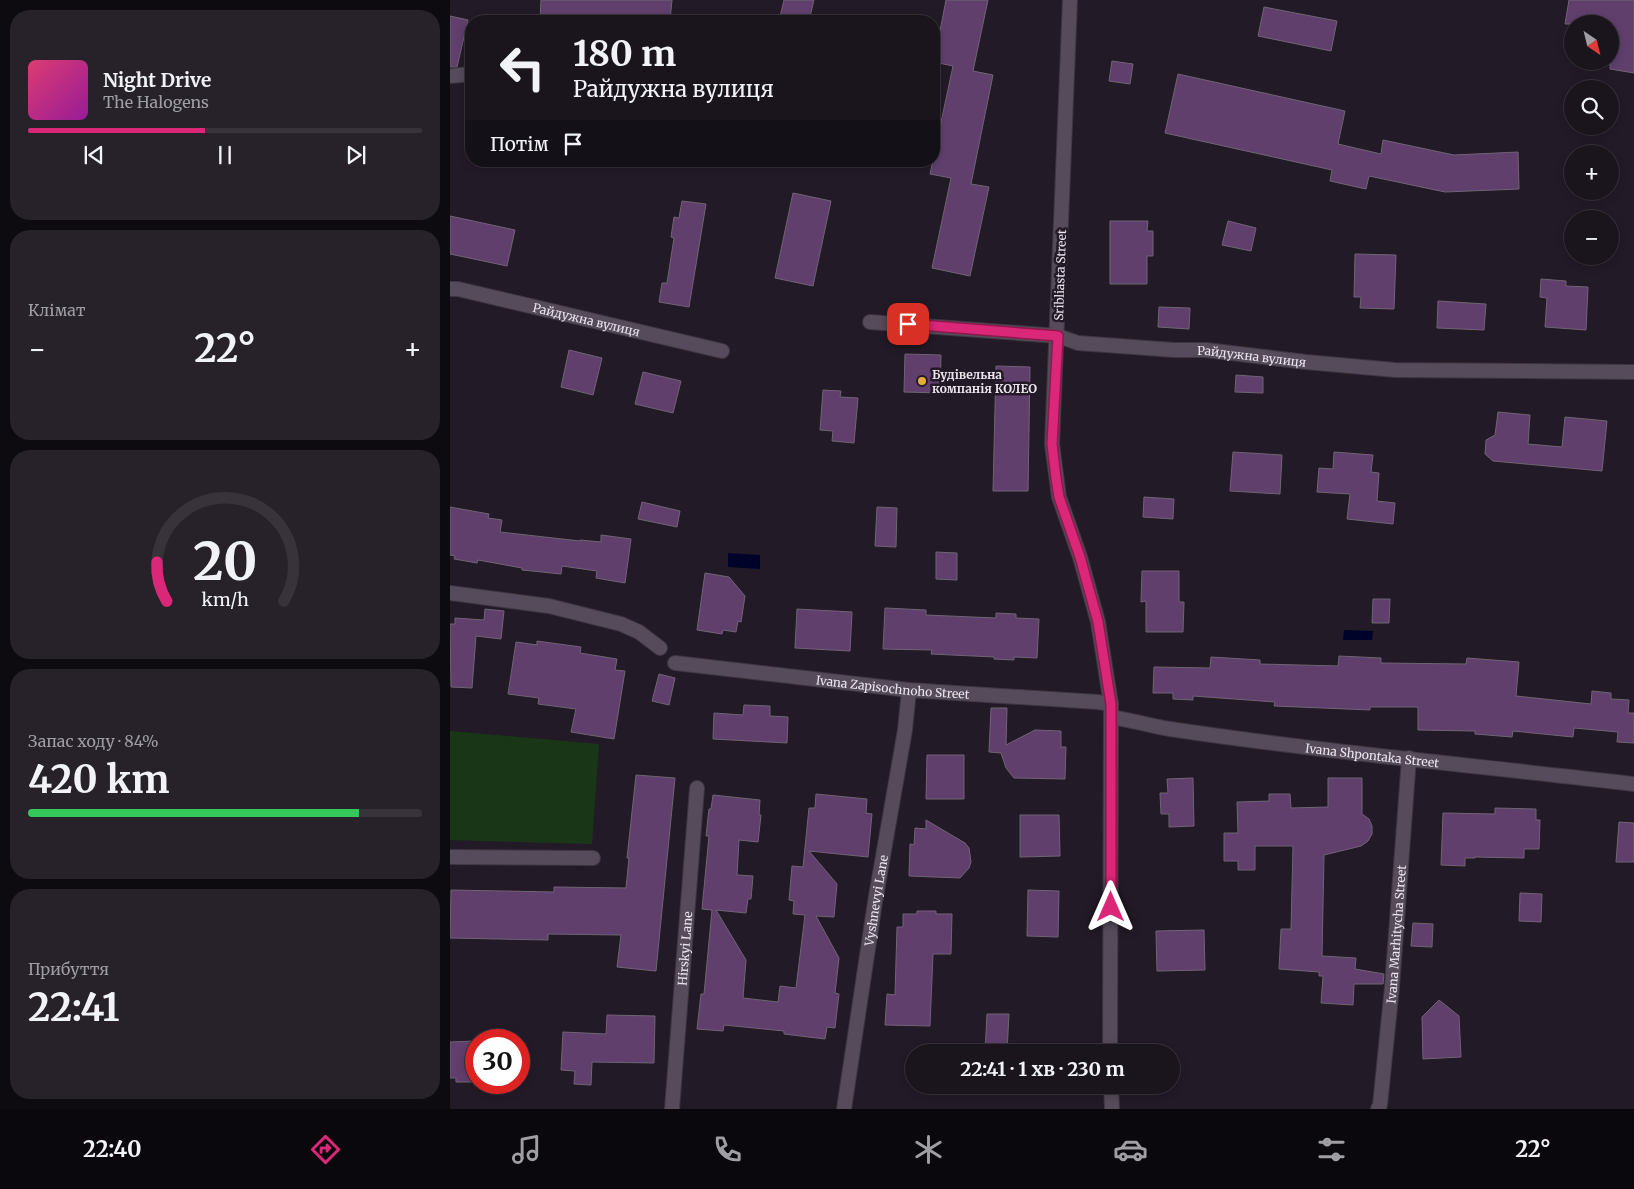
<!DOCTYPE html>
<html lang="uk">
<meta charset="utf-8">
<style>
body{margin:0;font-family:Merriweather,serif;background:#27212a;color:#f1f3f6;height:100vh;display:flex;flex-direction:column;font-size:19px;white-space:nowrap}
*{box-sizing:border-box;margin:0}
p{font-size:16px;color:#9f9ea4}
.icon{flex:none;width:28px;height:28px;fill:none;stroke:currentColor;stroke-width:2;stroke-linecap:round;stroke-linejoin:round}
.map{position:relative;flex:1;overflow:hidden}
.details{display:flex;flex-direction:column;gap:10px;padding:10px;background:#0e0b10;width:450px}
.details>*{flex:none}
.top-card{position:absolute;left:15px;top:15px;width:475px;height:152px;border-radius:20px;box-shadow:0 2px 8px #0003,0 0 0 1px #38333b;background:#1a141d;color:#f1f3f6;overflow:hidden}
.needle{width:32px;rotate:145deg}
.fabs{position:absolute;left:1114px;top:15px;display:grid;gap:10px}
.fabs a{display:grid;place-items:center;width:55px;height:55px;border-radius:50%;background:#1a141d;box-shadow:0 2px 8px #0003,0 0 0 1px #38333b;font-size:25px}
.speed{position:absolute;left:15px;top:1029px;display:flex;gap:10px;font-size:25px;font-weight:700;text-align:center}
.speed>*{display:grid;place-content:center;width:65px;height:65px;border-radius:50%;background:#1a141d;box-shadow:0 2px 8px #0003,0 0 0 1px #38333b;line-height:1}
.speed .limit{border:8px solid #d22;background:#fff;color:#111}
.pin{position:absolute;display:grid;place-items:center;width:42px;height:42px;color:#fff;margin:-21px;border-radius:10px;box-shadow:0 2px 8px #0006}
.me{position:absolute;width:55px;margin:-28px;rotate:0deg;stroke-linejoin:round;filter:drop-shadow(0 0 4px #0008)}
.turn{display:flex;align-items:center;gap:18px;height:105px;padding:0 25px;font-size:22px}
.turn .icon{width:65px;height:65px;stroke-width:2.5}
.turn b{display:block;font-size:35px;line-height:42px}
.then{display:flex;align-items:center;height:48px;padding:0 25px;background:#0003;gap:10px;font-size:19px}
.big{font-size:38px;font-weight:700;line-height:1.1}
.details .widget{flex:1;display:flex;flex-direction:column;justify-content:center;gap:8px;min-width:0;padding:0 18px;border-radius:20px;background:#27212a}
.details .dial{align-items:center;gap:0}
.dial svg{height:130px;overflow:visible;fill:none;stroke:#38333b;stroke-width:7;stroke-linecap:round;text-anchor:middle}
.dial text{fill:#f1f3f6;stroke:none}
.song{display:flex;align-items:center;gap:15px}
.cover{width:60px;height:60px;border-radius:8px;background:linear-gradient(135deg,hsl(340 70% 55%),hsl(300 70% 35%))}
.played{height:5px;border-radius:2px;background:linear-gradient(90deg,#db2777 45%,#38333b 45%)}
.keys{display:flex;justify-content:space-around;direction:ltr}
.heat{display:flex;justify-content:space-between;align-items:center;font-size:28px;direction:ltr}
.charge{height:8px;border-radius:4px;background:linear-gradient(90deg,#34c759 84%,#38333b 0)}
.trip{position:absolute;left:455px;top:1044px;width:275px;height:50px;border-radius:25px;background:#1a141d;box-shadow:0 2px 8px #0003,0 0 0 1px #38333b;font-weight:700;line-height:50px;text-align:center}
.menu{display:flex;height:80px;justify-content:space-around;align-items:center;background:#0a080c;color:#9f9ea4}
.menu .icon{width:35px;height:35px}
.menu .active{color:#db2777}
.menu b{font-size:22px;color:#f1f3f6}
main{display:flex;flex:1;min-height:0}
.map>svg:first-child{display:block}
</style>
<main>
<section class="details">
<div class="widget">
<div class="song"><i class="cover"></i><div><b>Night Drive</b><p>The Halogens</p></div></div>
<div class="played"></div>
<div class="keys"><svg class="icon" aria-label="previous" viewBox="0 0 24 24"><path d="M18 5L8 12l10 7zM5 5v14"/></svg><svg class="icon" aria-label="pause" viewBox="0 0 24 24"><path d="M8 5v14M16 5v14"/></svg><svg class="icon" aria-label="next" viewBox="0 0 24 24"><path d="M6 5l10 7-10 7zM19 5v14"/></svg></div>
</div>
<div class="widget"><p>Клімат</p>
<div class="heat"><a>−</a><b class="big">22°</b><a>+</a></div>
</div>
<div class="widget dial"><svg viewBox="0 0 100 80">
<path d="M14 69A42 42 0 1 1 86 69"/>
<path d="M14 69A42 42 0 0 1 8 45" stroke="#db2777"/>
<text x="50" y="56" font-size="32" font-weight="700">20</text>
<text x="50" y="72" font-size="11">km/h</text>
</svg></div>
<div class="widget"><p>Запас ходу · 84%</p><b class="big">420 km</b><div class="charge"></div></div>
<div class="widget"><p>Прибуття</p><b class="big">22:41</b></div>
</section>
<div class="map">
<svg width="1184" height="1109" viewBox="0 0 1184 1109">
<rect width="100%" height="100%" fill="#231a27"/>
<path fill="#193717" d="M0 731 149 744 142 844 0 840Z"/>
<g fill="#000329">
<path d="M278 553 310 555V569L278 567Z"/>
<path d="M894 630 923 631 922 640H893Z"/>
</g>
<g fill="#603f6c" stroke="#6f6474">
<path d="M91 0H222L220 21H90Z"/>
<path d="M334 0H364L359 21H329Z"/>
<path d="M496 0H538L523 71 543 75 521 184 539 187 520 276 482 268 501 178 480 174 503 66 484 62Z"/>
<path d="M1119 0H1184V73L1160 69V24H1115Z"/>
<path d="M814 7 887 21 881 51 808 36Z"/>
<path d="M0 16 18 20 7 67H0Z"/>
<path d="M662 61 683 64 680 84 659 81Z"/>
<path d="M728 74 895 111 888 144 931 154 933 140 1004 155 1068 152 1069 189 995 192 919 176 916 189 880 181 882 170 715 133Z"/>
<path d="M343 193 381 201 363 286 325 278Z"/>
<path d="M232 201 256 204 239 307 209 302 212 283H217L224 238 221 237 224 217 229 218Z"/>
<path d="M0 216 65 230 57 266 0 254Z"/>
<path d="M660 221H698L697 231H703V256H697V284H660Z"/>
<path d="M778 221 806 228 801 251 772 245Z"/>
<path d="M905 254 946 255 944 309 910 308 911 297H904Z"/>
<path d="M1091 279 1116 281V286L1138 287 1136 330 1095 327 1097 298 1090 297Z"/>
<path d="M988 301 1036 304 1034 330 987 328Z"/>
<path d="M709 307 740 308 739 329 708 327Z"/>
<path d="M119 350 152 358 143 395 111 387Z"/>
<path d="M455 354 491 355 490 393 454 392Z"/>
<path d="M546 366 580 367 578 491H543Z"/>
<path d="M193 372 231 381 223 413 185 404Z"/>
<path d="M786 375 813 377V393L785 392Z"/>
<path d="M373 390 391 391 390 397 408 398 404 443 382 441 383 431 370 430Z"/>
<path d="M1048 412 1080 415 1078 444 1112 447 1115 417 1157 421 1152 471 1043 461 1035 454 1036 440 1045 435Z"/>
<path d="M783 452 832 455 830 494 780 491Z"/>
<path d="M884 452 923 455 921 472 929 473 927 501 945 503 943 524 897 519 900 494 867 492 869 468 883 469Z"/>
<path d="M694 497 724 499 723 519 693 517Z"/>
<path d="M192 502 230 511 227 527 188 519Z"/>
<path d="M0 507 39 514 38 518 52 520 50 532 130 541V540L151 542V535L181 539 175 583 146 578 147 571 112 566 111 574 72 570V568L28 560 27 563 4 559 5 556 0 555Z"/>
<path d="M427 507 447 508 446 547 425 546Z"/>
<path d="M486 552 507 553V580L486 579Z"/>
<path d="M692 571H729V602H734L733 632H696V601L691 602Z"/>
<path d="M255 573 279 577 295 596 291 622 288 621 286 632 273 630 272 634 247 630Z"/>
<path d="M923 599H940L939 623H922Z"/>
<path d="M435 608 476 610V615L546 618V613L566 614V618L589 619 587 658 564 657V660L544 659V657L481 654 482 650 433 649Z"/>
<path d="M35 609 54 611 51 639 26 636 22 688 1 687 0 624H5V618L34 620Z"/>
<path d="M347 609 402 612 400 651 345 648Z"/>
<path d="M87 641 131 647 130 653 167 659 165 670 175 671 164 739 121 732 126 709 88 704 89 698 58 694 66 642 87 645Z"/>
<path d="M889 656 931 658V663L1016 664 1017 658 1069 662 1066 696 1141 704 1142 691 1161 693V699L1179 700 1178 713H1184V743L1167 742 1168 732 1124 728 1123 737 1063 731 1062 737 1025 734V731L968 730V707H920V710L824 706 825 702 743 696V700L723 699V693H703L704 667 760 668 761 657 810 660V664L888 666Z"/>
<path d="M209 674 225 678 219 705 202 701Z"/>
<path d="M294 705 320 706V716L338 717 337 743 263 739 264 713 293 715Z"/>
<path d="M541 708H557L556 745 585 730 611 731V747H616L615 779 564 778 556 768 551 753 539 752Z"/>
<path d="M477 755H514V799H476Z"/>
<path d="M186 775 225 778 206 971 167 967 171 935 98 934V940L0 938 1 890 104 892V887L176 888 179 858H177Z"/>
<path d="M743 778 744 826 719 827V814H711L710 793H718L717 779Z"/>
<path d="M878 778H912V814L919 819 922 826V834L918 841 911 846 874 855 872 956 906 958 905 969 934 974 933 984H904L903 1005 871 1003 873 976H869V972L829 969 831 929H841L843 846H805V870H788V861H774V833H788L787 802 819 801V794H840L841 808 878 807Z"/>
<path d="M366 794 417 799 416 813 422 814 418 857 359 851 387 884 384 917 366 916 389 958 385 993 389 994 385 1028 377 1027 375 1039 334 1034V1031L274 1025 273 1031 247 1029 251 994H254L262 910 252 909 259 836H256L259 809H261L263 795 310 800 309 815H311L308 842 289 840 287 875 303 876 301 899H298L296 913 266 910 296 960 293 998 328 1002 330 986 346 988 355 915 343 914 344 901 339 900 342 866 353 867 359 808H365Z"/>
<path d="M1045 808 1086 809V820H1090L1089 849H1074V858L1025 857V858H1015V866L991 865 993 813 1045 814Z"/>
<path d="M570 815H609L610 856 570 857Z"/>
<path d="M476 820 515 843 519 848 521 862 519 868 510 878 459 876 460 844 464 845 465 828 476 829Z"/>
<path d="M1169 822 1184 823V862H1166Z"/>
<path d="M578 890 609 891 608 937 577 936Z"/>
<path d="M1070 893 1092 894 1091 922 1069 921Z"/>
<path d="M467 911H486V914H502L501 954H483L480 1026 435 1025 437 994 445 995 447 927H453V914H467Z"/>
<path d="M963 923 983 924 982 947 961 946Z"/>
<path d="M754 930 755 970 707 971 706 931Z"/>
<path d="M989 1000 1009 1016 1011 1057 973 1059 972 1017Z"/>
<path d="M537 1014H559L557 1052H535Z"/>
<path d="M157 1015 205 1016 204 1063 142 1062 141 1085 124 1084 125 1071 111 1070 113 1032 156 1034Z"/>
<path d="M26 1041V1082H6V1078H0V1042Z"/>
</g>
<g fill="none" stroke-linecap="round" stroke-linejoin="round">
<defs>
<g id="minor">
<path d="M620 0 602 444 609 497 630 557 648 622 661 704 660 1052"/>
<path d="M0 76 21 74"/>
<path id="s1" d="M0 289H8L272 351"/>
<path id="s2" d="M420 322 608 336 628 343 724 350H756L856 362 945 370 1184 372"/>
<path d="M0 593 99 606 171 624 189 632 210 648"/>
<path id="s3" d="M225 663 459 690 648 702 661 704"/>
<path id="s4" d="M661 717C681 720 701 726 720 729 874 752 1030 766 1184 784"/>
<path d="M0 857 143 858"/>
<path d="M661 1085 662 1109"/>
<path id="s5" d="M222 1109 247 788"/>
<path id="s6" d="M394 1109 425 902 455 730 459 690"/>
<path id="s7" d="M928 1109 930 1105 942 987 959 758"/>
</g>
</defs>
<use href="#minor" stroke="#3d3641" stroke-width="16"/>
<use href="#minor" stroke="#554b5a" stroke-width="14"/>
</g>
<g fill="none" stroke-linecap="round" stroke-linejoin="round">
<defs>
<path id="route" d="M458 324 608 336 602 444 606 478 609 497 630 557 648 622 661 704V907"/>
</defs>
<use href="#route" stroke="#8e194d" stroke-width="12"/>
<use href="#route" stroke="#db2777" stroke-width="9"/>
</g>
<circle fill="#e7ac36" stroke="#231a27" stroke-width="2" cx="472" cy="381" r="5"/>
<g text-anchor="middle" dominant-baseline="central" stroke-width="5" stroke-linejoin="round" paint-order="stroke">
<g font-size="12" fill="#ebe5ee" stroke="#231a27">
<text transform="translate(610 275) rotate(-88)">Sribliasta Street</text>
<text stroke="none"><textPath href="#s1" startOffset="140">Райдужна вулиця</textPath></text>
<text stroke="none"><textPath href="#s2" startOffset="384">Райдужна вулиця</textPath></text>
<text stroke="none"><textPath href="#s3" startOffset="219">Ivana Zapisochnoho Street</textPath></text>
<text stroke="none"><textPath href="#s4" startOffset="264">Ivana Shpontaka Street</textPath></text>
<text stroke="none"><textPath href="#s6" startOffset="211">Vyshnevyi Lane</textPath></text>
<text stroke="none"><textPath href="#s7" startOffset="176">Ivana Marhitycha Street</textPath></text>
<text stroke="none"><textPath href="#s5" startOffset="161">Hirskyi Lane</textPath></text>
</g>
<g font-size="12" font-weight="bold" fill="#ebe5ee" stroke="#231a27" text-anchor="start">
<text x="482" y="374">Будівельна<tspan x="482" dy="14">компанія КОЛЕО</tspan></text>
</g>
</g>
</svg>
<div class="fabs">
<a><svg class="needle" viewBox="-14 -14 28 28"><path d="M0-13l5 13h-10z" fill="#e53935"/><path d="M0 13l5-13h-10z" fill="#9f9ea4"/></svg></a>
<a><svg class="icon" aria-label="search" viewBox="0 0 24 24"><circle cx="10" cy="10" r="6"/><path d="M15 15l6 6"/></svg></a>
<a>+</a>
<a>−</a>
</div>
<div class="speed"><div class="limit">30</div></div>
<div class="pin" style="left:458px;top:324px;background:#d93025"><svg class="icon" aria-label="arrive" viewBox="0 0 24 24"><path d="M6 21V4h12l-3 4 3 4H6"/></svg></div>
<svg class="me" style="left:661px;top:907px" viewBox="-20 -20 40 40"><path d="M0-17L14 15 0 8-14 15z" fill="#db2777" stroke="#fff" stroke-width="4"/></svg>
<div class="trip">22:41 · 1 хв · 230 m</div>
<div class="top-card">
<div class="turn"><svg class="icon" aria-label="left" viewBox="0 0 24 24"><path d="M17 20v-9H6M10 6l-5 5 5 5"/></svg><div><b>180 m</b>Райдужна вулиця</div></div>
<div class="then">Потім<svg class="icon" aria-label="arrive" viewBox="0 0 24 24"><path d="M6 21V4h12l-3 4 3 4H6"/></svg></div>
</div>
</div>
</main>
<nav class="menu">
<b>22:40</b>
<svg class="icon active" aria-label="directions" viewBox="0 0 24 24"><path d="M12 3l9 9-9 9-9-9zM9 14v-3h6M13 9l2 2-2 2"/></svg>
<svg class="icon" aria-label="music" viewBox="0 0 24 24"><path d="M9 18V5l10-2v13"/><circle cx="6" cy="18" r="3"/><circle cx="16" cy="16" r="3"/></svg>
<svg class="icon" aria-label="phone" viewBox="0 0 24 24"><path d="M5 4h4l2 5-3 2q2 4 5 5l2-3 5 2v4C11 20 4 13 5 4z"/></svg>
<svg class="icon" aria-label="climate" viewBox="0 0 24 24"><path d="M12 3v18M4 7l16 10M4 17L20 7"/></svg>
<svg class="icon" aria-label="car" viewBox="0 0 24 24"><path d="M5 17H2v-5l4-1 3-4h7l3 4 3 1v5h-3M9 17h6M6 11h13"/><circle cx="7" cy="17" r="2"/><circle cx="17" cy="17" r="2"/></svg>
<svg class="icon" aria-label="filters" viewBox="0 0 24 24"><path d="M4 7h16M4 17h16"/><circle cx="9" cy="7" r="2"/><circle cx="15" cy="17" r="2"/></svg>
<b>22°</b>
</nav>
